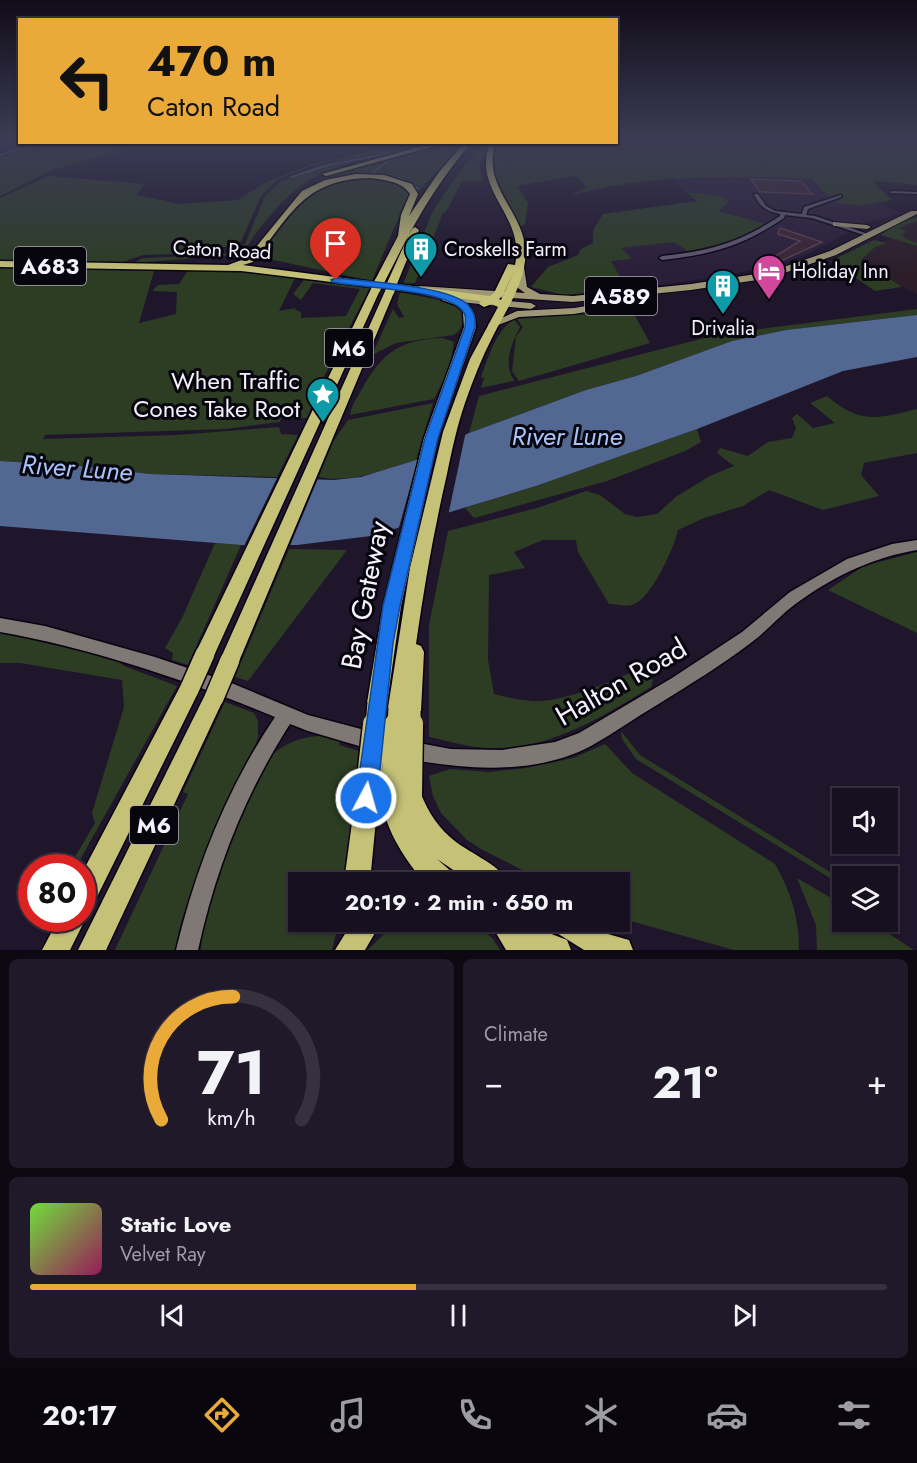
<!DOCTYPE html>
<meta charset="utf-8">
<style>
body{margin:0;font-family:Jost,sans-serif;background:#20192a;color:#f1f3f6;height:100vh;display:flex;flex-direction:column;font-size:22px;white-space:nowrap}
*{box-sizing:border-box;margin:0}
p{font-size:20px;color:#9e9da5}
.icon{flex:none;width:33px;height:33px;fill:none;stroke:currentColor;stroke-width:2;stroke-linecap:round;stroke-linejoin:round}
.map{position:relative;height:950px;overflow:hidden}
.details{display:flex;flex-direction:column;gap:9px;padding:9px;background:#0d0912;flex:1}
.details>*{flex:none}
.banner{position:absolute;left:18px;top:18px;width:600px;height:126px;border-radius:0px;box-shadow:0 2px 4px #0004,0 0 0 2px #36303f;background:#eaaa39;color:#111;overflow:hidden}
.tools{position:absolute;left:832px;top:788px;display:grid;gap:12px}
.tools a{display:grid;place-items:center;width:66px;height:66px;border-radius:0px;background:#171021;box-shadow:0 2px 4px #0004,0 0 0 2px #36303f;font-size:30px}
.speed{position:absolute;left:18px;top:854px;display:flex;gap:12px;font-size:30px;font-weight:700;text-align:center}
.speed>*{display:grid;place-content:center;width:78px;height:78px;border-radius:50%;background:#171021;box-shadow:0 2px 4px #0004,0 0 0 2px #36303f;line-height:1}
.speed .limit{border:9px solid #d22;background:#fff;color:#111}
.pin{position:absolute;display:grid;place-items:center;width:51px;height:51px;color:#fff;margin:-62px -26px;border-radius:50% 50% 50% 0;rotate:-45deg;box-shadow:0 0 6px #0007}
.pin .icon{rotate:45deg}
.me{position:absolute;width:66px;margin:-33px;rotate:6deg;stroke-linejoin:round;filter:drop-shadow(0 0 4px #0008)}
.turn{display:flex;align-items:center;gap:21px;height:126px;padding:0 30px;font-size:27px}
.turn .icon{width:78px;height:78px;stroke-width:2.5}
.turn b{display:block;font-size:42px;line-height:51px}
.big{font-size:45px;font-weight:700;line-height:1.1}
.details .widget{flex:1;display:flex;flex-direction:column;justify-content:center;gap:9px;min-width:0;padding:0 21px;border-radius:9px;background:#20192a}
.details .dial{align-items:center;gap:0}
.dial svg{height:156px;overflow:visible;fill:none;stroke:#36303f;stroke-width:7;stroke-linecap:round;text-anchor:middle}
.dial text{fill:#f1f3f6;stroke:none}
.song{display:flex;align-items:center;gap:18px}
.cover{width:72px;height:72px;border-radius:9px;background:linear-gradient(135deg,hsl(100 70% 55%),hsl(330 70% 35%))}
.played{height:6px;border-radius:3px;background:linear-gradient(90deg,#eaaa39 45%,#36303f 45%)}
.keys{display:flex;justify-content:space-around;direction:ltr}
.heat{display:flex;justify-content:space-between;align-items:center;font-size:33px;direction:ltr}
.details .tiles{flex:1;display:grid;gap:9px;grid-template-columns:1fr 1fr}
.widget:last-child{grid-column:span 2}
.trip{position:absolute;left:288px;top:872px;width:342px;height:60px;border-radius:0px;background:#171021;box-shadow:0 2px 4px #0004,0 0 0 2px #36303f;font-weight:700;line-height:60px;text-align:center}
.menu{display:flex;height:96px;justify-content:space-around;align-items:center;background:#09060d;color:#9e9da5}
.menu .icon{width:42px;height:42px}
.menu .active{color:#eaaa39}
.menu b{font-size:27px;color:#f1f3f6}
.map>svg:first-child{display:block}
</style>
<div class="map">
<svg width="917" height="950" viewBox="0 0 917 950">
<rect width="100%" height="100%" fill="#1f162c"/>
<path fill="#2a1e3a" d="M679 177 812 179 828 196 836 194 847 197 834 202 859 206 875 202 901 213 868 222 812 252 786 262 721 277 627 289 610 260 632 259 620 248 674 242 690 253 766 225 717 210 728 200 721 196 686 192 672 178Z"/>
<path fill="#2b1d29" d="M917 218V294L847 261 870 244 891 240 886 228Z"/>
<g fill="#2c3d24">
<path d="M617 141H851L917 144V185L872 181 892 200 859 206 833 202 845 197 836 194 828 197 812 179C732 176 651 173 573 195H571L587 187 575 176 517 186 528 203 525 224 521 226C508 201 480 171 496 142Z"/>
<path d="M68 143H147L52 170 0 196V158L31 148 40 149Z"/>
<path d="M431 143H442C396 155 340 157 301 186 285 197 271 214 259 229 250 240 249 249 235 255L133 263 143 258 218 255 236 251 245 244 265 196 281 181 323 164 383 152 317 164 278 179 261 196 239 246 210 248 209 253 143 255 120 263 0 260V198L48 176 145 184 136 195 179 204 238 200 264 183 312 164 383 149 396 150Z"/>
<path d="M451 143H463L417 193 399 180 351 176 298 195 326 176Z"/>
<path d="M483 143H489L479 164 483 182 462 181 446 212 443 213 415 283 403 284 433 211 457 175Z"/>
<path d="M377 178 403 185 410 197 393 230 372 281 264 258 263 249 309 194 335 181Z"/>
<path d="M686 192 721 196 728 200 727 204 718 211 767 224C745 241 718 249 690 253L674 242 621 248 632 259 611 261 627 289 563 295 531 287 548 267 578 255 581 249 593 243V230L603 214 697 201Z"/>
<path d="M917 217V221L899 228 906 231 902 235 906 239 917 243V246L881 235 894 225Z"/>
<path d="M874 240 887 243 875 247 861 260 902 287 875 291 831 261Z"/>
<path d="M0 267 151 268 154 271 139 323 176 314 177 292 152 291 158 285 179 284 189 269 177 267 170 271 162 267C207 268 251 270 296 276L279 311 296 308 295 310 301 312V318L346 316 360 289 313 283 301 300 293 294 304 280 370 288 322 380 307 418 290 419 287 413 282 414 280 422 226 429 45 435 43 439 177 435 279 427 281 434 298 435 277 477 150 474 80 466 0 461Z"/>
<path d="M400 292 453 303 464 310C465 319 462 330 454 335L396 343 372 355 393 309 399 318 404 317 397 304Z"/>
<path d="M629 305 650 343 519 381 512 371 516 337 523 327 517 319 590 314Z"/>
<path d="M917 309V315L786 330 732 341 636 376 586 390 469 433 479 396 720 334Z"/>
<path d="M514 320 520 327C511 345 503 362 514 381L481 388 484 378 481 377C488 359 496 329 514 320Z"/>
<path d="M443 338 454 342 447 380 443 381 434 399 350 415C352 404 357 398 362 389 382 352 402 339 443 338Z"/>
<path d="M827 396C859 424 878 419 917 409V453L864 463 861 475 879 496 823 510 769 490 743 506 704 518 678 530C674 548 651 600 632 605 626 607 615 604 609 604L578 552 576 540H543L514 552 525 568 489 575 488 660 494 694C506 697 519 700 531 701 560 704 616 680 642 667L653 680 651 687C602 717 548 751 488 748 468 747 448 741 429 737V625L448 531 537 508 586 491 600 495 625 514 637 517 657 514 677 496 710 476 734 466 717 453 720 448 748 456 768 442 792 438 796 428 792 418 797 414 813 428 835 423 810 403Z"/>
<path d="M433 403 416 460C384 469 353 484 319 477L333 442 348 420Z"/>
<path d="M697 429 701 442 685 451 607 481 474 518 465 508 536 486Z"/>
<path d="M215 543 241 545 188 665 172 660 173 653 165 648 182 618Z"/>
<path d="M289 549 347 550 248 681 235 677Z"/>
<path d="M917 552V633L828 590 864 566Z"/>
<path d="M0 632 114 659 124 666 177 686 76 867H69L95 823 92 813 124 707 122 680 20 663H0Z"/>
<path d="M225 702 254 713 258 721V738C231 810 189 874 175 950H115L188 794 183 792Z"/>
<path d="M621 731 640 755 843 880V886L636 759 622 739Z"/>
<path d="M320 736 340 741 339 745 362 752 357 774 347 882H298V921H339L332 950H201C203 895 230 833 255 785 259 776 264 764 270 757 284 743 300 737 320 736Z"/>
<path d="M605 744 632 773 775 864C791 892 799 918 799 950H734L620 918V882H546L481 849 467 840 441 813 433 796 429 776 450 769 489 772 526 768 573 758Z"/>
<path d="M797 878 843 905V921H869L914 950H817L816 925Z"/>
<path d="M397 921H473L492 938 500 950H368Z"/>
</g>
<path fill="#526792" d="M917 315V357L843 371 697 429 536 486 371 536 297 545H241L0 526V461L80 466 150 474 334 480 361 477 416 460 469 433 586 390 636 376 732 341 786 330Z"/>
<g fill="#1f162c">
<path d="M466 431 448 516 398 531 419 455Z"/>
<path d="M279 474 319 476 289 548H243Z"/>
</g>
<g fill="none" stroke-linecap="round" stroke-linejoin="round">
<g stroke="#526792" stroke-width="1.5">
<path d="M0 155 35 145 41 148 64 142"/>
<path d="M371 175 387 161"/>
<path d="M381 175 402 179 418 189"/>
<path d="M291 177 329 165 388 154"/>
</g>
</g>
<g fill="#3b2433" stroke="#5a4050" stroke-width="1.5">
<path d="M751 179 801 181 812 194 760 192Z"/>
<path d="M780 228 822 242 783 260 774 257 800 241 778 234Z"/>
</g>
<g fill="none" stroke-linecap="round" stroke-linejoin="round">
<defs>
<g id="street">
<path d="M892 191 917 192V194L890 193V192Z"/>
<path d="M754 194H758L766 206 775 211 802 214 804 207 841 195V197L808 209 806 215 815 216 871 235 867 236 812 218 785 215 784 218C741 247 713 254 662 260L659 258 662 256C710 251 739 243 780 216V214C767 212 759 206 754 194Z"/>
</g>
<g id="secondary">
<path d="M917 540V550C875 557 836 575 801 600 783 612 769 629 752 642 722 665 689 685 657 705 635 718 614 733 591 746 536 775 467 770 408 759L402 756 399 750 402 744 408 741 451 749 502 750 555 742 579 733 672 678 742 632 790 592 847 559 892 544Z"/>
<path d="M0 618 45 626 155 657 229 682 308 715 376 733 382 736 385 742 382 748 376 751 308 731 290 724C245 794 216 868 198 950H176C196 867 227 788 275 717 186 680 95 649 0 632Z"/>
</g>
<g id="primary">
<path d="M911 211H917V214L836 255 770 278 691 290 573 302 420 292 415 289 420 286 525 293 518 288 516 267 520 264 524 267 527 287 540 294 573 296 691 284 769 272 830 251Z"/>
<path d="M833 222 867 225 871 227 867 229 836 226H833Z"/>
<path d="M452 296 531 303 536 306 531 309 449 301V297Z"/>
<path d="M623 300 628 303 626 305 574 314 519 317 493 327 488 324 517 311 574 308Z"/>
</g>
<g id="highway">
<path d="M437 142H450L326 176 322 174Z"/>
<path d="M465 142H472C431 190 412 228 384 283H387L411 230 415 227 419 230 397 284 490 296 494 293 508 264 515 265C526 215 471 192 490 142H496C479 190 531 214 525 261 522 288 505 312 493 336 482 357 473 380 465 403 457 426 452 450 447 474 434 530 424 587 416 644L421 646 424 652 421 711 418 718 411 721 403 716 398 718 391 715 388 708 410 568 443 432 470 359 498 307 492 304 484 307 479 304 481 301 456 298C472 304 474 311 476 327L438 438 401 606 387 703 384 710 377 713 370 710 367 703 383 606 424 438 464 327 463 311 456 305 442 300V296L395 290 237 666 230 669 223 666 220 660 386 289 381 288 212 660 205 663 198 660 195 654 198 648 372 287 241 271 0 267V261L228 265 247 258 302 191 325 180 356 174 384 175 412 184 418 194 409 216 439 172ZM370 178C384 180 402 181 410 194L401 215 398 236 374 282 243 265 253 262C291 215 304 179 370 178ZM514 271 501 300 499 299 503 295Z"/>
<path d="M189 680 196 683 199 690 196 697 91 909 84 912 86 918 70 950H42L59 918H82V873L182 683Z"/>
<path d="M214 688 221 691 224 698 106 950H78L207 691Z"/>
<path d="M369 767 377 770 380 778 370 882H344L358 778 361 770Z"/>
<path d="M393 777 401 780 404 786 410 783 418 787C426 807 434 823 450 837 466 852 500 864 508 882H471L437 859 453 873 457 882 424 881C404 860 372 810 385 780Z"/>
<path d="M353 921H382L365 950H335Z"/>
<path d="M489 921H518L567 940 571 950H506Z"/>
<path d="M548 921H586L608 934 629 940 633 950H584L552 930Z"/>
</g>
</defs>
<use href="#street" stroke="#090313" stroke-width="3"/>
<use href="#secondary" stroke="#090313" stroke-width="3"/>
<use href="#primary" stroke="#090313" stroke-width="2"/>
<use href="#highway" stroke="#090313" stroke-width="3"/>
<use href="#street" fill="#625872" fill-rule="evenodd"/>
<use href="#secondary" fill="#807874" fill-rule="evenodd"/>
<use href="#primary" fill="#9d9775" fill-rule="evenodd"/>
<use href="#highway" fill="#c5c177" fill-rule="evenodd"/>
<defs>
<g id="highway-bridge-far2">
<path d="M376 289 379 282"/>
<path d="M390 291 392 284"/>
</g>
<g id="highway-bridge-far1">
<path d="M189 690 205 654"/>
<path d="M214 698 230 660"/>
<path d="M375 726 377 703"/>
<path d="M397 726 398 708"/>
<path d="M411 726V711"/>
</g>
<g id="highway-bridge">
<path d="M369 778 375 724"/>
<path d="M393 788 397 724"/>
<path d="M410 795 411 724"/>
</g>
</defs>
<use href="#highway-bridge-far2" stroke="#090313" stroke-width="10" stroke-linecap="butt"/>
<use href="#highway-bridge-far1" stroke="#090313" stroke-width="22" stroke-linecap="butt"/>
<use href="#highway-bridge" stroke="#090313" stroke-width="27" stroke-linecap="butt"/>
<use href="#highway-bridge-far2" stroke="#c5c177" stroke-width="9"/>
<use href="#highway-bridge-far1" stroke="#c5c177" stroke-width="19"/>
<use href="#highway-bridge" stroke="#c5c177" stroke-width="24"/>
</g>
<linearGradient id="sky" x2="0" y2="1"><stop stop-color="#110c18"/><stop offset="0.51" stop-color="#3c3c56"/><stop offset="1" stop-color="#3c3c56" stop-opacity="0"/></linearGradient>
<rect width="917" height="274" fill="url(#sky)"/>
<path fill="#1a73e8" stroke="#114b97" stroke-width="1.5" d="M336 278C363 281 452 286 469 306 475 313 476 319 475 327L438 438 400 606 393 643 377 798 374 806 366 809 359 806 356 798 383 606 425 438 465 327C465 321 467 315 462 310 444 289 361 288 332 282L331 280Z"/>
<defs>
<symbol id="building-pin" viewBox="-11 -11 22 30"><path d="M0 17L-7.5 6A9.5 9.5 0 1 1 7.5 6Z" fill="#0f9aa8" stroke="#07050d"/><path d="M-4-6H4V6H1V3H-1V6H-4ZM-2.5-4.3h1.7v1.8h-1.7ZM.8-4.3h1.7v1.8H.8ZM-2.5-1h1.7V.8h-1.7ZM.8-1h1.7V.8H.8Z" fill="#fff"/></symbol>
<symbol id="hotel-pin" viewBox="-11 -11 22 30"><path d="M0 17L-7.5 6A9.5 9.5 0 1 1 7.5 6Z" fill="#d1479c" stroke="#07050d"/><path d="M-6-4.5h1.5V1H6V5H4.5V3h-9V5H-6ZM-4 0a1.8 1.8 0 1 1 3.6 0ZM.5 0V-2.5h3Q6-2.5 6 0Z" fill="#fff"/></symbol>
<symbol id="sight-pin" viewBox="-11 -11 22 30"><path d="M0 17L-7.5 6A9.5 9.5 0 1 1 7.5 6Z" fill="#0f9aa8" stroke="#07050d"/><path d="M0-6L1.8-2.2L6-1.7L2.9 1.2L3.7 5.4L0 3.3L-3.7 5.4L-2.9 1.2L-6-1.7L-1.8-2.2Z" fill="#fff"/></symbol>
</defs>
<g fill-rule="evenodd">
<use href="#building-pin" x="402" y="230" width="38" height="52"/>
<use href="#hotel-pin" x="750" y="252" width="38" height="52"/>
<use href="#building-pin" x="704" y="267" width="38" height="52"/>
<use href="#sight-pin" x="304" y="375" width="38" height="52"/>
</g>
<g text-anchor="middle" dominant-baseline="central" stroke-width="6" stroke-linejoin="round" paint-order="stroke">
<g font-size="20" fill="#f5f1fd" stroke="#07050d" text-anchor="start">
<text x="444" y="249">Croskells Farm</text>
<text x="792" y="271">Holiday Inn</text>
<text x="723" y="328" text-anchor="middle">Drivalia</text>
</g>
<g font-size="20" fill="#f5f1fd" stroke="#07050d">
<text transform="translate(222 250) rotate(3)">Caton Road</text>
</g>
<g fill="#07050d" stroke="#aeaab5" stroke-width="1.5">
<rect x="14" y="247" width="72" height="38" rx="4.5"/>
<rect x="585" y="277" width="72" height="38" rx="4.5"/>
<rect x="325" y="329" width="48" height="38" rx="4.5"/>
<rect x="130" y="806" width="48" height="38" rx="4.5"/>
</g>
<g font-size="22" font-weight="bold" fill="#f5f1fd">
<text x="50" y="266">A683</text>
<text x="621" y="296">A589</text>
<text x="349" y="348">M6</text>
<text x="154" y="825">M6</text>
</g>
<g font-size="24" fill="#f5f1fd" stroke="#07050d" text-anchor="end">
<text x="300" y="380">When Traffic<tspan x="300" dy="28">Cones Take Root</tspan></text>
</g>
<g font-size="26" font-style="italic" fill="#a8c3fa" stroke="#07050d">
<text x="567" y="436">River Lune</text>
<text transform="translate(77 468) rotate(4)">River Lune</text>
</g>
<g font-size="28" fill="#f5f1fd" stroke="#07050d">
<text transform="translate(365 595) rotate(-79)">Bay Gateway</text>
<text transform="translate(621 682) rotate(-30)">Halton Road</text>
</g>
</g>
</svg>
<div class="tools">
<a><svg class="icon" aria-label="sound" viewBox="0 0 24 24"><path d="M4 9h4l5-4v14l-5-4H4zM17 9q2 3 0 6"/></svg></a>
<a><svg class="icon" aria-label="layers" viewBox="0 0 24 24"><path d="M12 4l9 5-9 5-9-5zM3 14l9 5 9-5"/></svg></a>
</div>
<div class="speed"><div class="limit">80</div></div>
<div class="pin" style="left:336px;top:280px;background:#d93025"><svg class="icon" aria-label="arrive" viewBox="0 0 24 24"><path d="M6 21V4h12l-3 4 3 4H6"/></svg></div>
<svg class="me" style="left:366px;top:798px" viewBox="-20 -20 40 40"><circle r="17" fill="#1a73e8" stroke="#fff" stroke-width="3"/><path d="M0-11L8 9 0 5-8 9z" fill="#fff"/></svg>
<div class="trip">20:19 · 2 min · 650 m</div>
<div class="banner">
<div class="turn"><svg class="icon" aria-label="left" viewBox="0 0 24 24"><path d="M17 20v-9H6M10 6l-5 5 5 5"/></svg><div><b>470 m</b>Caton Road</div></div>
</div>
</div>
<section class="details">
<div class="tiles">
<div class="widget dial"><svg viewBox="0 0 100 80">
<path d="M14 69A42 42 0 1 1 86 69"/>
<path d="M14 69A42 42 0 0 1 51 6" stroke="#eaaa39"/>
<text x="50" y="56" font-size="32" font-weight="700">71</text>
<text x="50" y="72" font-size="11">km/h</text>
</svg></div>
<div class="widget"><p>Climate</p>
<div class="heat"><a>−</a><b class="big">21°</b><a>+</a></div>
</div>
<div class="widget">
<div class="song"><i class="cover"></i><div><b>Static Love</b><p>Velvet Ray</p></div></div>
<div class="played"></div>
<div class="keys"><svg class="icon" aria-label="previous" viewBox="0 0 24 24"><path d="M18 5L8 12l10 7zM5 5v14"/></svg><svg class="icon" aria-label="pause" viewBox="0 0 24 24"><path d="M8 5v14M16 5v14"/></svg><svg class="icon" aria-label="next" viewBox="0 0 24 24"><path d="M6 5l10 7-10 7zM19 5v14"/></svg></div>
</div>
</div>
</section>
<nav class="menu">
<b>20:17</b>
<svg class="icon active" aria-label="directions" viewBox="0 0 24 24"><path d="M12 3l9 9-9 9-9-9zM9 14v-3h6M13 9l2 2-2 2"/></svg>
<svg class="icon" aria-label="music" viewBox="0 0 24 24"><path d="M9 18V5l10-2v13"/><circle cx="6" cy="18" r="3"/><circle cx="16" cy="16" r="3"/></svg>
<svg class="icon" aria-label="phone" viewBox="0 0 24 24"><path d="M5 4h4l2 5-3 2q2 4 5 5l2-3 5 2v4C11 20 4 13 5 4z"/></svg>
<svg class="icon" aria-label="climate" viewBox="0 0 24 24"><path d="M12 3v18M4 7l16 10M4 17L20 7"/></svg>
<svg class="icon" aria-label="car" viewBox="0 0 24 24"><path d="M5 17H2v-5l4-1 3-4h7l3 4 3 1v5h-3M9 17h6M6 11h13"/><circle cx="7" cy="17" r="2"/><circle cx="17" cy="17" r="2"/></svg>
<svg class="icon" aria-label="filters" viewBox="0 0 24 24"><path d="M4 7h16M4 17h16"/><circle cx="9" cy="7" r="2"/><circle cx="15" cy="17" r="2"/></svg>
</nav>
